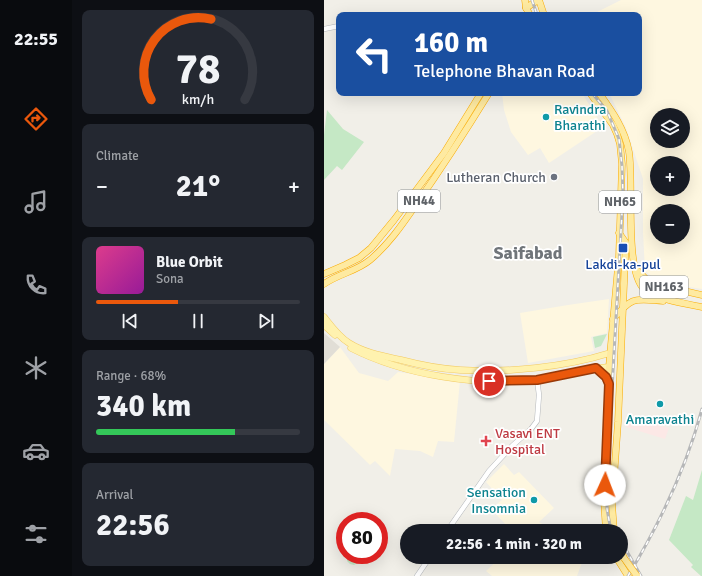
<!DOCTYPE html>
<meta charset="utf-8">
<style>
body{margin:0;font-family:Signika,sans-serif;background:#242831;color:#f1f3f6;height:100vh;display:flex;flex-direction:column;font-size:15px;white-space:nowrap}
*{box-sizing:border-box;margin:0}
p{font-size:13px;color:#9ea1a6}
.icon{flex:none;width:22px;height:22px;fill:none;stroke:currentColor;stroke-width:2;stroke-linecap:round;stroke-linejoin:round}
.map{position:relative;flex:1;overflow:hidden}
.panel{display:flex;flex-direction:column;gap:10px;padding:10px;background:#0d0f14;width:252px}
.panel>*{flex:none}
.top-card{position:absolute;left:12px;top:12px;width:306px;height:84px;border-radius:8px;box-shadow:0 4px 16px #0002;background:#1a4fa0;color:#fff;overflow:hidden}
.tools{position:absolute;left:326px;top:108px;display:grid;gap:8px}
.tools a{display:grid;place-items:center;width:40px;height:40px;border-radius:50%;background:#171b24;box-shadow:0 4px 16px #0002;font-size:20px}
.speed{position:absolute;left:12px;top:512px;display:flex;gap:8px;font-size:20px;font-weight:700;text-align:center}
.speed>*{display:grid;place-content:center;width:52px;height:52px;border-radius:50%;background:#171b24;box-shadow:0 4px 16px #0002;line-height:1}
.speed .limit{border:6px solid #d22;background:#fff;color:#111}
.pin{position:absolute;display:grid;place-items:center;width:34px;height:34px;color:#fff;margin:-17px;border:2px solid #fff;border-radius:50%;box-shadow:0 1px 4px #0007}
.me{position:absolute;width:44px;margin:-22px;rotate:2deg;stroke-linejoin:round;filter:drop-shadow(0 0 3px #0008)}
.turn{display:flex;align-items:center;gap:14px;height:84px;padding:0 12px;font-size:18px}
.turn .icon{width:52px;height:52px;stroke-width:2.5}
.turn b{display:block;font-size:28px;line-height:34px}
.big{font-size:30px;font-weight:700;line-height:1.1}
.panel .tile{flex:1;display:flex;flex-direction:column;justify-content:center;gap:6px;min-width:0;padding:0 14px;border-radius:8px;background:#242831}
.panel .dial{align-items:center;gap:0}
.dial svg{height:104px;overflow:visible;fill:none;stroke:#363941;stroke-width:7;stroke-linecap:round;text-anchor:middle}
.dial text{fill:#f1f3f6;stroke:none}
.song{display:flex;align-items:center;gap:12px}
.cover{width:48px;height:48px;border-radius:6px;background:linear-gradient(135deg,hsl(330 70% 55%),hsl(300 70% 35%))}
.played{height:4px;border-radius:2px;background:linear-gradient(90deg,#ea580c 40%,#363941 40%)}
.keys{display:flex;justify-content:space-around;direction:ltr}
.heat{display:flex;justify-content:space-between;align-items:center;font-size:22px;direction:ltr}
.charge{height:6px;border-radius:3px;background:linear-gradient(90deg,#34c759 68%,#363941 0)}
.trip{position:absolute;left:76px;top:524px;width:228px;height:40px;border-radius:20px;background:#171b24;box-shadow:0 4px 16px #0002;font-weight:700;line-height:40px;text-align:center}
main{display:flex;flex:1;min-height:0}
.dock{display:flex;flex-direction:column;width:72px;justify-content:space-around;align-items:center;background:#090b0e;color:#9ea1a6}
.dock .icon{width:28px;height:28px}
.dock .on{color:#ea580c}
.dock b{font-size:18px;color:#f1f3f6}
.map>svg:first-child{display:block}
</style>
<main>
<nav class="dock">
<b>22:55</b>
<svg class="icon on" aria-label="directions" viewBox="0 0 24 24"><path d="M12 3l9 9-9 9-9-9zM9 14v-3h6M13 9l2 2-2 2"/></svg>
<svg class="icon" aria-label="music" viewBox="0 0 24 24"><path d="M9 18V5l10-2v13"/><circle cx="6" cy="18" r="3"/><circle cx="16" cy="16" r="3"/></svg>
<svg class="icon" aria-label="phone" viewBox="0 0 24 24"><path d="M5 4h4l2 5-3 2q2 4 5 5l2-3 5 2v4C11 20 4 13 5 4z"/></svg>
<svg class="icon" aria-label="climate" viewBox="0 0 24 24"><path d="M12 3v18M4 7l16 10M4 17L20 7"/></svg>
<svg class="icon" aria-label="car" viewBox="0 0 24 24"><path d="M5 17H2v-5l4-1 3-4h7l3 4 3 1v5h-3M9 17h6M6 11h13"/><circle cx="7" cy="17" r="2"/><circle cx="17" cy="17" r="2"/></svg>
<svg class="icon" aria-label="filters" viewBox="0 0 24 24"><path d="M4 7h16M4 17h16"/><circle cx="9" cy="7" r="2"/><circle cx="15" cy="17" r="2"/></svg>
</nav>
<section class="panel">
<div class="tile dial"><svg viewBox="0 0 100 80">
<path d="M14 69A42 42 0 1 1 86 69"/>
<path d="M14 69A42 42 0 0 1 60 7" stroke="#ea580c"/>
<text x="50" y="56" font-size="32" font-weight="700">78</text>
<text x="50" y="72" font-size="11">km/h</text>
</svg></div>
<div class="tile"><p>Climate</p>
<div class="heat"><a>−</a><b class="big">21°</b><a>+</a></div>
</div>
<div class="tile">
<div class="song"><i class="cover"></i><div><b>Blue Orbit</b><p>Sona</p></div></div>
<div class="played"></div>
<div class="keys"><svg class="icon" aria-label="previous" viewBox="0 0 24 24"><path d="M18 5L8 12l10 7zM5 5v14"/></svg><svg class="icon" aria-label="pause" viewBox="0 0 24 24"><path d="M8 5v14M16 5v14"/></svg><svg class="icon" aria-label="next" viewBox="0 0 24 24"><path d="M6 5l10 7-10 7zM19 5v14"/></svg></div>
</div>
<div class="tile"><p>Range · 68%</p><b class="big">340 km</b><div class="charge"></div></div>
<div class="tile"><p>Arrival</p><b class="big">22:56</b></div>
</section>
<div class="map">
<svg width="378" height="576" viewBox="0 0 378 576">
<rect width="100%" height="100%" fill="#f1efe8"/>
<g fill="#fef7e0" fill-rule="evenodd">
<path d="M297 0H378V289L334 282 321 271 319 232V179L302 128 285 93H315V15H267ZM333 115H359V141H333ZM333 163H359V189H333ZM333 211H359V237H333Z"/>
<path d="M178 93H258L279 127 225 163 216 148 204 155 187 132 180 110Z"/>
<path d="M285 299 283 333 267 337 270 351 204 363 196 313 244 305Z"/>
<path d="M16 347 35 373 64 381 74 372 136 381 130 442 114 441 109 457 96 451 71 449 66 476 51 461 46 465 0 420V364Z"/>
<path d="M180 464 190 475 195 472 230 508 215 522 231 531H188L167 509 178 500 162 482Z"/>
<path d="M177 557H260L253 576H168L162 571Z"/>
</g>
<path fill="#e1ded6" d="M0 333 16 347 0 364Z"/>
<path fill="#fce8e6" d="M306 416 345 428 341 439 302 427Z"/>
<g fill="#c5e8c5">
<path d="M3 110 19 129 40 142 18 170 13 166 0 180V135Z"/>
<path d="M283 334 277 346 271 348 269 337Z"/>
<path d="M378 470V576H377L367 567 369 565 345 540 362 496 369 500Z"/>
<path d="M24 555H35L36 558 35 562 30 565 26 564 23 561Z"/>
</g>
<g fill="none" stroke-linecap="round" stroke-linejoin="round">
<defs>
<g id="tertiary">
<path d="M0 29 15 26"/>
<path d="M123 531 165 471 188 446 207 429 213 421 215 395 213 379"/>
<path d="M93 576 106 557"/>
</g>
<g id="primary">
<path d="M0 317C7 326 15 337 25 343 41 353 59 356 77 360 96 365 116 369 136 370 183 373 241 367 286 353"/>
<path d="M0 325 11 335"/>
<path d="M27 348C80 375 154 387 214 379 238 376 261 369 285 367"/>
</g>
<g id="trunk">
<path d="M201 0 202 8 206 15"/>
<path d="M215 0 220 15"/>
<path d="M202 8 214 0"/>
<path d="M266 93 289 125 293 134 296 144 298 164 295 256 285 367 280 500 282 531"/>
<path d="M275 93C288 111 301 129 305 152 310 182 300 270 320 289 331 299 363 304 378 307"/>
<path d="M313 270 324 281 330 284 378 295"/>
<path d="M0 274 21 265 35 258 47 248 70 220 120 153 157 93"/>
<path d="M0 284C14 274 33 271 46 260 64 245 78 225 91 206 117 169 141 132 165 93"/>
<path d="M289 319C309 296 310 299 339 301"/>
<path d="M272 369 282 377 284 383"/>
<path d="M290 531 288 504 294 422 301 260 302 243 295 233"/>
<path d="M297 551 300 558"/>
<path d="M292 557 304 576"/>
</g>
</defs>
<use href="#tertiary" stroke="#b5b8bc" stroke-width="5.5"/>
<use href="#primary" stroke="#f2c960" stroke-width="7"/>
<use href="#trunk" stroke="#f9ab00" stroke-width="7"/>
<use href="#tertiary" stroke="#fff" stroke-width="4.5"/>
<use href="#primary" stroke="#fff2af" stroke-width="6"/>
<use href="#trunk" stroke="#feeaa1" stroke-width="6"/>
<defs>
<g id="rail">
<path d="M208 0 213 15"/>
<path d="M268 93 283 111 295 139 298 166 299 195 283 477V509L287 531"/>
<path d="M297 541 317 576"/>
<path d="M304 576C336 523 362 469 378 409"/>
</g>
</defs>
<use href="#rail" stroke="#b6b7b8" stroke-width="3"/>
<use href="#rail" stroke="#fff" stroke-width="1.5" stroke-dasharray="4.5" stroke-linecap="butt"/>
<defs>
<path id="trunk-bridge" d="M300 558 313 576"/>
</defs>
<use href="#trunk-bridge" stroke="#f9ab00" stroke-width="7" stroke-linecap="butt"/>
<use href="#trunk-bridge" stroke="#feeaa1" stroke-width="6"/>
</g>
<g fill="none" stroke-linecap="round" stroke-linejoin="round">
<defs>
<path id="route" d="M165 381 213 380 272 368 282 377 285 384 281 485"/>
</defs>
<use href="#route" stroke="#983908" stroke-width="10"/>
<use href="#route" stroke="#ea580c" stroke-width="7"/>
</g>
<g fill="#0f9aa8" stroke="#fff" stroke-width="1.5">
<circle cx="222" cy="117" r="4"/>
<circle cx="336" cy="404" r="4"/>
<circle cx="210" cy="500" r="4"/>
</g>
<circle fill="#6b7280" stroke="#fff" stroke-width="1.5" cx="230" cy="177" r="4"/>
<rect fill="#1a4fb4" stroke="#fff" stroke-width="1.5" x="294" y="243" width="10" height="10" rx="2"/>
<path fill="#e0444e" stroke="#fff" stroke-width="1.5" d="M160 435h4v4h4v4h-4v4h-4v-4h-4v-4h4z"/>
<g text-anchor="middle" dominant-baseline="central" stroke-width="3.5" stroke-linejoin="round" paint-order="stroke">
<g fill="#fff" stroke="#8f9295" stroke-width="1">
<rect x="74" y="190" width="42" height="22" rx="3"/>
<rect x="275" y="191" width="42" height="22" rx="3"/>
<rect x="316" y="276" width="48" height="22" rx="3"/>
</g>
<g font-size="13" font-weight="bold" fill="#5f6368">
<text x="95" y="201">NH44</text>
<text x="296" y="202">NH65</text>
<text x="340" y="287">NH163</text>
</g>
<g font-size="14" fill="#0d838f" stroke="#fff" text-anchor="start">
<text x="230" y="109">Ravindra<tspan x="230" dy="16">Bharathi</tspan></text>
<text x="336" y="419" text-anchor="middle">Amaravathi</text>
<text x="202" y="492" text-anchor="end">Sensation<tspan x="202" dy="16">Insomnia</tspan></text>
</g>
<g font-size="14" fill="#5b616d" stroke="#fff" text-anchor="end">
<text x="222" y="177">Lutheran Church</text>
</g>
<g font-size="14" fill="#164399" stroke="#fff">
<text x="299" y="264">Lakdi-ka-pul</text>
</g>
<g font-size="14" fill="#be3a42" stroke="#fff" text-anchor="start">
<text x="171" y="433">Vasavi ENT<tspan x="171" dy="16">Hospital</tspan></text>
</g>
<g font-size="18" font-weight="bold" fill="#70757a" stroke="#fff">
<text x="204" y="253">Saifabad</text>
</g>
</g>
</svg>
<div class="tools">
<a><svg class="icon" aria-label="layers" viewBox="0 0 24 24"><path d="M12 4l9 5-9 5-9-5zM3 14l9 5 9-5"/></svg></a>
<a>+</a>
<a>−</a>
</div>
<div class="speed"><div class="limit">80</div></div>
<div class="pin" style="left:165px;top:381px;background:#d93025"><svg class="icon" aria-label="arrive" viewBox="0 0 24 24"><path d="M6 21V4h12l-3 4 3 4H6"/></svg></div>
<svg class="me" style="left:281px;top:485px" viewBox="-20 -20 40 40"><circle r="19" fill="#fff"/><path d="M0-13L10 11 0 6-10 11z" fill="#ea580c"/></svg>
<div class="trip">22:56 · 1 min · 320 m</div>
<div class="top-card">
<div class="turn"><svg class="icon" aria-label="left" viewBox="0 0 24 24"><path d="M17 20v-9H6M10 6l-5 5 5 5"/></svg><div><b>160 m</b>Telephone Bhavan Road</div></div>
</div>
</div>
</main>
